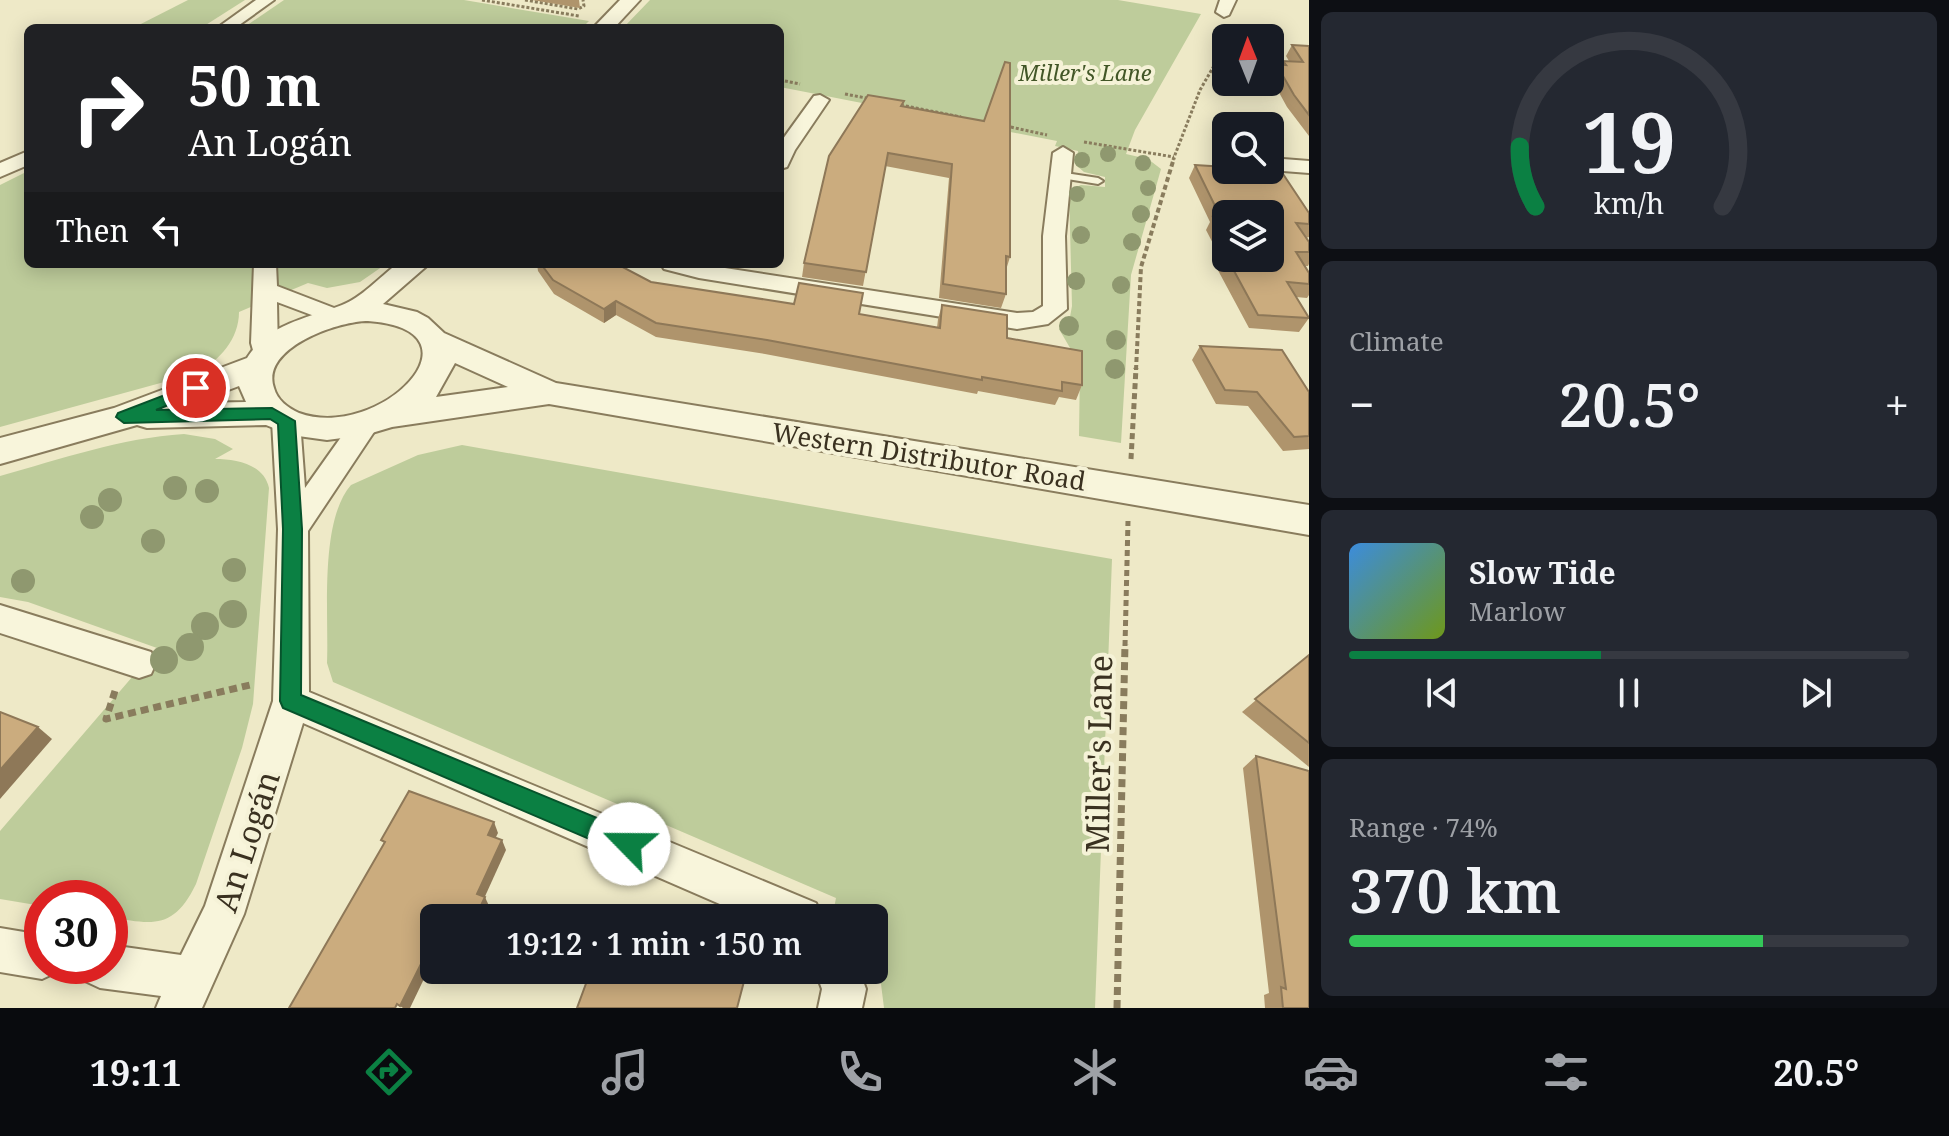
<!DOCTYPE html>
<meta charset="utf-8">
<style>
body{margin:0;font-family:"Noto Serif",serif;background:#242831;color:#f1f3f6;height:100vh;display:flex;flex-direction:column;font-size:30px;white-space:nowrap}
*{box-sizing:border-box;margin:0}
p{font-size:26px;color:#9ea1a6}
.icon{flex:none;width:44px;height:44px;fill:none;stroke:currentColor;stroke-width:2;stroke-linecap:round;stroke-linejoin:round}
.map{position:relative;flex:1;overflow:hidden}
.side{display:flex;flex-direction:column;gap:12px;padding:12px;background:#0d0f14;width:640px}
.side>*{flex:none}
.banner{position:absolute;left:24px;top:24px;width:760px;height:244px;border-radius:12px;box-shadow:0 4px 20px #0003;background:#202124;color:#fff;overflow:hidden}
.needle{width:52px;rotate:359deg}
.controls{position:absolute;left:1212px;top:24px;display:grid;gap:16px}
.controls a{display:grid;place-items:center;width:72px;height:72px;border-radius:12px;background:#171b24;box-shadow:0 4px 20px #0003;font-size:40px}
.speed{position:absolute;left:24px;top:880px;display:flex;gap:16px;font-size:40px;font-weight:700;text-align:center}
.speed>*{display:grid;place-content:center;width:104px;height:104px;border-radius:50%;background:#171b24;box-shadow:0 4px 20px #0003;line-height:1}
.speed .limit{border:12px solid #d22;background:#fff;color:#111}
.pin{position:absolute;display:grid;place-items:center;width:68px;height:68px;color:#fff;margin:-34px;border:4px solid #fff;border-radius:50%;box-shadow:0 2px 8px #0007}
.me{position:absolute;width:88px;margin:-44px;rotate:293deg;stroke-linejoin:round;filter:drop-shadow(0 0 6px #0008)}
.turn{display:flex;align-items:center;gap:28px;height:168px;padding:0 32px;font-size:36px}
.turn .icon{width:104px;height:104px;stroke-width:2.5}
.turn b{display:block;font-size:56px;line-height:68px}
.then{display:flex;align-items:center;height:76px;padding:0 32px;background:#0003;gap:16px;font-size:30px}
.big{font-size:60px;font-weight:600;line-height:1.1}
.side .widget{flex:1;display:flex;flex-direction:column;justify-content:center;gap:12px;min-width:0;padding:0 28px;border-radius:12px;background:#242831}
.side .dial{align-items:center;gap:0}
.dial svg{height:208px;overflow:visible;fill:none;stroke:#363941;stroke-width:7;stroke-linecap:round;text-anchor:middle}
.dial text{fill:#f1f3f6;stroke:none}
.song{display:flex;align-items:center;gap:24px}
.cover{width:96px;height:96px;border-radius:12px;background:linear-gradient(135deg,hsl(210 70% 55%),hsl(80 70% 35%))}
.played{height:8px;border-radius:4px;background:linear-gradient(90deg,#0b8043 45%,#363941 45%)}
.keys{display:flex;justify-content:space-around;direction:ltr}
.heat{display:flex;justify-content:space-between;align-items:center;font-size:44px;direction:ltr}
.charge{height:12px;border-radius:6px;background:linear-gradient(90deg,#34c759 74%,#363941 0)}
.trip{position:absolute;left:420px;top:904px;width:468px;height:80px;border-radius:12px;background:#171b24;box-shadow:0 4px 20px #0003;font-weight:600;line-height:80px;text-align:center}
.tab-bar{display:flex;height:128px;justify-content:space-around;align-items:center;background:#090b0e;color:#9ea1a6}
.tab-bar .icon{width:56px;height:56px}
.tab-bar .active{color:#0b8043}
.tab-bar b{font-size:36px;color:#f1f3f6}
main{display:flex;flex:1;min-height:0}
.map>svg:first-child{display:block}
</style>
<main>
<div class="map">
<svg width="1309" height="1008" viewBox="0 0 1309 1008">
<rect width="100%" height="100%" fill="#eee9c7"/>
<g fill="#becc9b">
<path d="M188 0H245L201 28H133Z"/>
<path d="M284 0H464L589 21 582 28H243Z"/>
<path d="M650 0H1118L1201 14 1135 130 1126 154 1148 159 1161 169 1131 275 1121 443 1079 436 1080 365 1059 329 1070 317 1072 306 1069 190 1081 185 1105 187V177L1084 172 1076 165 1078 151 1055 146 1057 141 780 87V28H623Z"/>
<path d="M28 171V264H386L360 282 327 288 308 283 239 312C239 339 220 360 197 373L0 427V185Z"/>
<path d="M184 434 215 439 233 449 215 459C236 459 264 464 269 488L253 704 242 748 196 884C174 929 154 925 110 917V898H42V906L0 899V831L157 648 28 602 0 597V476C61 459 121 438 184 434Z"/>
<path d="M462 445 1112 559 1095 1008H884L879 968 874 967V918H838L833 913 836 898 333 682 327 663C329 614 319 522 351 485L418 455Z"/>
</g>
<g fill="none" stroke-linecap="round" stroke-linejoin="round">
<defs>
<path id="service" d="M1059 172 1098 178 1103 181 1098 184 1055 177V173Z"/>
<g id="minor">
<path d="M256 0H274L235 28H217Z"/>
<path d="M1220 0H1236L1229 15 1224 17 1216 12Z"/>
<path d="M820 95 829 100 795 150 787 167 780 169V143L814 96Z"/>
<path d="M1063 147 1073 153 1065 236 1067 309 1048 324 1017 329 699 278 664 269 661 264H699L1017 313 1033 312 1043 306V236L1053 153Z"/>
<path d="M28 151V165L0 177V163Z"/>
<path d="M1270 158 1309 161V173L1270 170Z"/>
<path d="M254 264H276L277 286 342 311 345 316 342 321 333 323 277 302 278 355 274 361 265 363 256 361 251 343Z"/>
<path d="M286 411 296 414 300 421 305 488 356 416 366 413 376 416 380 423 308 531 309 692 816 903 822 918H752L303 723 244 914 202 1008H156L161 996 100 988 85 981 78 966H110V945L181 955 205 906 273 701 278 529 272 421 276 414Z"/>
<path d="M0 605 151 652 156 663 151 674 139 678 0 633Z"/>
<path d="M0 928 42 935V966H60L57 972 42 979 0 972Z"/>
<path d="M815 970H859L866 989 862 1008H818L822 989Z"/>
</g>
<g id="tertiary">
<path d="M620 0H640L614 28H593Z"/>
<path d="M397 264H429L383 304 417 312 428 318 444 333 556 383 1309 505V535L549 404 392 427 365 435 327 440 291 435 266 425 147 428 137 425 0 464V438L114 408 247 358C269 323 306 319 342 305 361 298 380 277 397 264ZM368 321C491 330 379 442 299 413 288 408 277 400 274 388 260 348 338 321 368 321ZM455 363 508 387 436 397ZM239 386 246 402 194 403Z"/>
</g>
</defs>
<use href="#service" stroke="#897c5d" stroke-width="4"/>
<use href="#minor" stroke="#897c5d" stroke-width="4"/>
<use href="#tertiary" stroke="#897c5d" stroke-width="4"/>
<g stroke="#897c5d" stroke-width="3" stroke-dasharray="3 2" stroke-linecap="butt">
<path d="M482 0 579 16"/>
<path d="M525 0 578 9 584 6 583 0"/>
<path d="M780 80 800 84"/>
<path d="M845 94 871 99"/>
<path d="M896 104 961 117"/>
<path d="M1006 126 1047 135"/>
<path d="M1084 142 1174 157"/>
<path d="M1173 160 1200 90 1226 45"/>
</g>
<path stroke="#897c5d" stroke-width="4" stroke-dasharray="5 3" stroke-linecap="butt" d="M1136 370 1141 267 1174 158"/>
<g stroke="#897c5d" stroke-width="5" stroke-dasharray="6 4" stroke-linecap="butt">
<path d="M1131 459 1136 368"/>
<path d="M1125 646 1128 521"/>
</g>
<g stroke="#897c5d" stroke-width="7" stroke-dasharray="8 5" stroke-linecap="butt">
<path d="M115 691 106 719 254 684"/>
<path d="M1117 1008 1125 644"/>
</g>
<use href="#service" fill="#f8f5db" fill-rule="evenodd"/>
<use href="#minor" fill="#f8f5db" fill-rule="evenodd"/>
<use href="#tertiary" fill="#f8f5db" fill-rule="evenodd"/>
</g>
<g fill="#8f986f">
<circle cx="1108" cy="154" r="8"/>
<circle cx="1082" cy="160" r="8"/>
<circle cx="1143" cy="163" r="8"/>
<circle cx="1148" cy="188" r="8"/>
<circle cx="1077" cy="194" r="8"/>
<circle cx="1141" cy="214" r="9"/>
<circle cx="1081" cy="235" r="9"/>
<circle cx="1132" cy="242" r="9"/>
<circle cx="1076" cy="281" r="9"/>
<circle cx="1121" cy="285" r="9"/>
<circle cx="1069" cy="326" r="10"/>
<circle cx="1116" cy="340" r="10"/>
<circle cx="1115" cy="369" r="10"/>
<circle cx="175" cy="488" r="12"/>
<circle cx="207" cy="491" r="12"/>
<circle cx="110" cy="500" r="12"/>
<circle cx="92" cy="517" r="12"/>
<circle cx="153" cy="541" r="12"/>
<circle cx="234" cy="570" r="12"/>
<circle cx="23" cy="581" r="12"/>
<circle cx="233" cy="614" r="14"/>
<circle cx="205" cy="626" r="14"/>
<circle cx="190" cy="647" r="14"/>
<circle cx="164" cy="660" r="14"/>
</g>
<g fill="#af946c" fill-rule="evenodd">
<path d="M532 0H579L580 8Z"/>
<path d="M1292 45 1309 46V136L1287 107 1270 76 1276 64 1281 65 1283 61H1289L1286 56Z"/>
<path d="M904 101 903 107 984 121 1010 257 1006 270V294L1001 308 939 298 949 178 885 166 863 286 802 277 804 263Z"/>
<path d="M1195 165 1309 213V237L1306 238 1309 242V264L1308 266H1305L1309 273V295L1307 298 1296 297 1309 318 1299 332 1249 328 1213 261 1218 253 1206 230 1210 222 1189 178ZM1226 214 1270 258H1226Z"/>
<path d="M537 264H617L651 282 859 314 937 328 938 319 942 305 1007 338 1082 385 1076 400 1059 397 1055 405 978 391 977 394 765 354 656 337 616 315 604 323 554 294 538 271Z"/>
<path d="M1200 346 1309 392V449L1283 451 1248 406 1216 404 1192 360Z"/>
<path d="M1309 655V767L1242 712Z"/>
<path d="M1256 756 1309 1008H1265L1264 995 1269 993 1243 768Z"/>
</g>
<g fill="#8e7858">
<path d="M616 301V315L604 323V309Z"/>
<path d="M38 727 52 739 0 799V770Z"/>
<path d="M494 822 498 833 492 845 488 835Z"/>
<path d="M502 840 506 850 482 903 477 894Z"/>
<path d="M485 897 489 906 484 918H475Z"/>
<path d="M434 938V958L410 1008H403L400 1006Z"/>
</g>
<g fill="#cbac7e" stroke="#8e7858" stroke-width="2">
<path d="M1292 45 1309 46V115L1294 95 1276 64 1286 65 1283 61 1303 62Z"/>
<path d="M1005 62 1010 63V257L1006 256V294L943 284 952 164 888 153 866 272 804 263 829 156 868 95 904 101 901 106 984 121Z"/>
<path d="M1195 165 1226 167V170L1281 171 1309 213V224L1296 223 1309 242V252H1296L1309 273V284L1287 282 1309 318 1258 315 1227 258H1270V214H1226V241L1213 217 1221 218Z"/>
<path d="M1221 247 1226 248V257Z"/>
<path d="M541 264H617L651 282 794 304 799 283 863 293 859 314 940 328 942 305 1007 315V338L1082 351V385L1062 382V391L982 377V380L767 340 656 323 616 301 604 309 553 280Z"/>
<path d="M1200 346 1282 350 1309 392V436L1294 437 1257 392 1225 390Z"/>
<path d="M1309 655V743L1255 699Z"/>
<path d="M0 712 38 727 0 770Z"/>
<path d="M1256 756 1309 771V1008H1283L1281 987 1286 989Z"/>
<path d="M409 791 494 822 488 835 502 840 477 894 485 897 475 918H434V938L400 1006 397 1004 395 1008H289L385 842 381 840Z"/>
<path d="M662 908 689 918H659Z"/>
<path d="M591 970H620L639 978 641 970H747L737 1008H577Z"/>
</g>
<path fill="#0b8043" stroke="#07532c" stroke-width="2" d="M196 383 201 385V392L156 410 272 408 295 421 302 529 301 695 638 835 641 844 638 852 629 856 283 708 280 701 283 529 278 424 270 419 124 423 116 417 118 413Z"/>
<g text-anchor="middle" dominant-baseline="central" stroke-width="8" stroke-linejoin="round" paint-order="stroke">
<g font-size="22" font-style="italic" fill="#425627" stroke="#f5f2d7">
<text x="1085" y="72">Miller's Lane</text>
</g>
<g font-size="26" fill="#3a3120" stroke="#f5f2d7">
<text transform="translate(929 456) rotate(9)">Western Distributor Road</text>
</g>
<g font-size="32" fill="#3a3120" stroke="#f5f2d7">
<text transform="translate(1098 754) rotate(-89)">Miller's Lane</text>
<text transform="translate(246 841) rotate(-72)">An Logán</text>
</g>
</g>
</svg>
<div class="controls">
<a><svg class="needle" viewBox="-14 -14 28 28"><path d="M0-13l5 13h-10z" fill="#e53935"/><path d="M0 13l5-13h-10z" fill="#9ea1a6"/></svg></a>
<a><svg class="icon" aria-label="search" viewBox="0 0 24 24"><circle cx="10" cy="10" r="6"/><path d="M15 15l6 6"/></svg></a>
<a><svg class="icon" aria-label="layers" viewBox="0 0 24 24"><path d="M12 4l9 5-9 5-9-5zM3 14l9 5 9-5"/></svg></a>
</div>
<div class="speed"><div class="limit">30</div></div>
<div class="pin" style="left:196px;top:388px;background:#d93025"><svg class="icon" aria-label="arrive" viewBox="0 0 24 24"><path d="M6 21V4h12l-3 4 3 4H6"/></svg></div>
<svg class="me" style="left:629px;top:844px" viewBox="-20 -20 40 40"><circle r="19" fill="#fff"/><path d="M0-13L10 11 0 6-10 11z" fill="#0b8043"/></svg>
<div class="trip">19:12 · 1 min · 150 m</div>
<div class="banner">
<div class="turn"><svg class="icon" aria-label="right" viewBox="0 0 24 24"><path d="M7 20v-9h11M14 6l5 5-5 5"/></svg><div><b>50 m</b>An Logán</div></div>
<div class="then">Then<svg class="icon" aria-label="left" viewBox="0 0 24 24"><path d="M17 20v-9H6M10 6l-5 5 5 5"/></svg></div>
</div>
</div>
<section class="side">
<div class="widget dial"><svg viewBox="0 0 100 80">
<path d="M14 69A42 42 0 1 1 86 69"/>
<path d="M14 69A42 42 0 0 1 8 46" stroke="#0b8043"/>
<text x="50" y="56" font-size="32" font-weight="700">19</text>
<text x="50" y="72" font-size="11">km/h</text>
</svg></div>
<div class="widget"><p>Climate</p>
<div class="heat"><a>−</a><b class="big">20.5°</b><a>+</a></div>
</div>
<div class="widget">
<div class="song"><i class="cover"></i><div><b>Slow Tide</b><p>Marlow</p></div></div>
<div class="played"></div>
<div class="keys"><svg class="icon" aria-label="previous" viewBox="0 0 24 24"><path d="M18 5L8 12l10 7zM5 5v14"/></svg><svg class="icon" aria-label="pause" viewBox="0 0 24 24"><path d="M8 5v14M16 5v14"/></svg><svg class="icon" aria-label="next" viewBox="0 0 24 24"><path d="M6 5l10 7-10 7zM19 5v14"/></svg></div>
</div>
<div class="widget"><p>Range · 74%</p><b class="big">370 km</b><div class="charge"></div></div>
</section>
</main>
<nav class="tab-bar">
<b>19:11</b>
<svg class="icon active" aria-label="directions" viewBox="0 0 24 24"><path d="M12 3l9 9-9 9-9-9zM9 14v-3h6M13 9l2 2-2 2"/></svg>
<svg class="icon" aria-label="music" viewBox="0 0 24 24"><path d="M9 18V5l10-2v13"/><circle cx="6" cy="18" r="3"/><circle cx="16" cy="16" r="3"/></svg>
<svg class="icon" aria-label="phone" viewBox="0 0 24 24"><path d="M5 4h4l2 5-3 2q2 4 5 5l2-3 5 2v4C11 20 4 13 5 4z"/></svg>
<svg class="icon" aria-label="climate" viewBox="0 0 24 24"><path d="M12 3v18M4 7l16 10M4 17L20 7"/></svg>
<svg class="icon" aria-label="car" viewBox="0 0 24 24"><path d="M5 17H2v-5l4-1 3-4h7l3 4 3 1v5h-3M9 17h6M6 11h13"/><circle cx="7" cy="17" r="2"/><circle cx="17" cy="17" r="2"/></svg>
<svg class="icon" aria-label="filters" viewBox="0 0 24 24"><path d="M4 7h16M4 17h16"/><circle cx="9" cy="7" r="2"/><circle cx="15" cy="17" r="2"/></svg>
<b>20.5°</b>
</nav>
